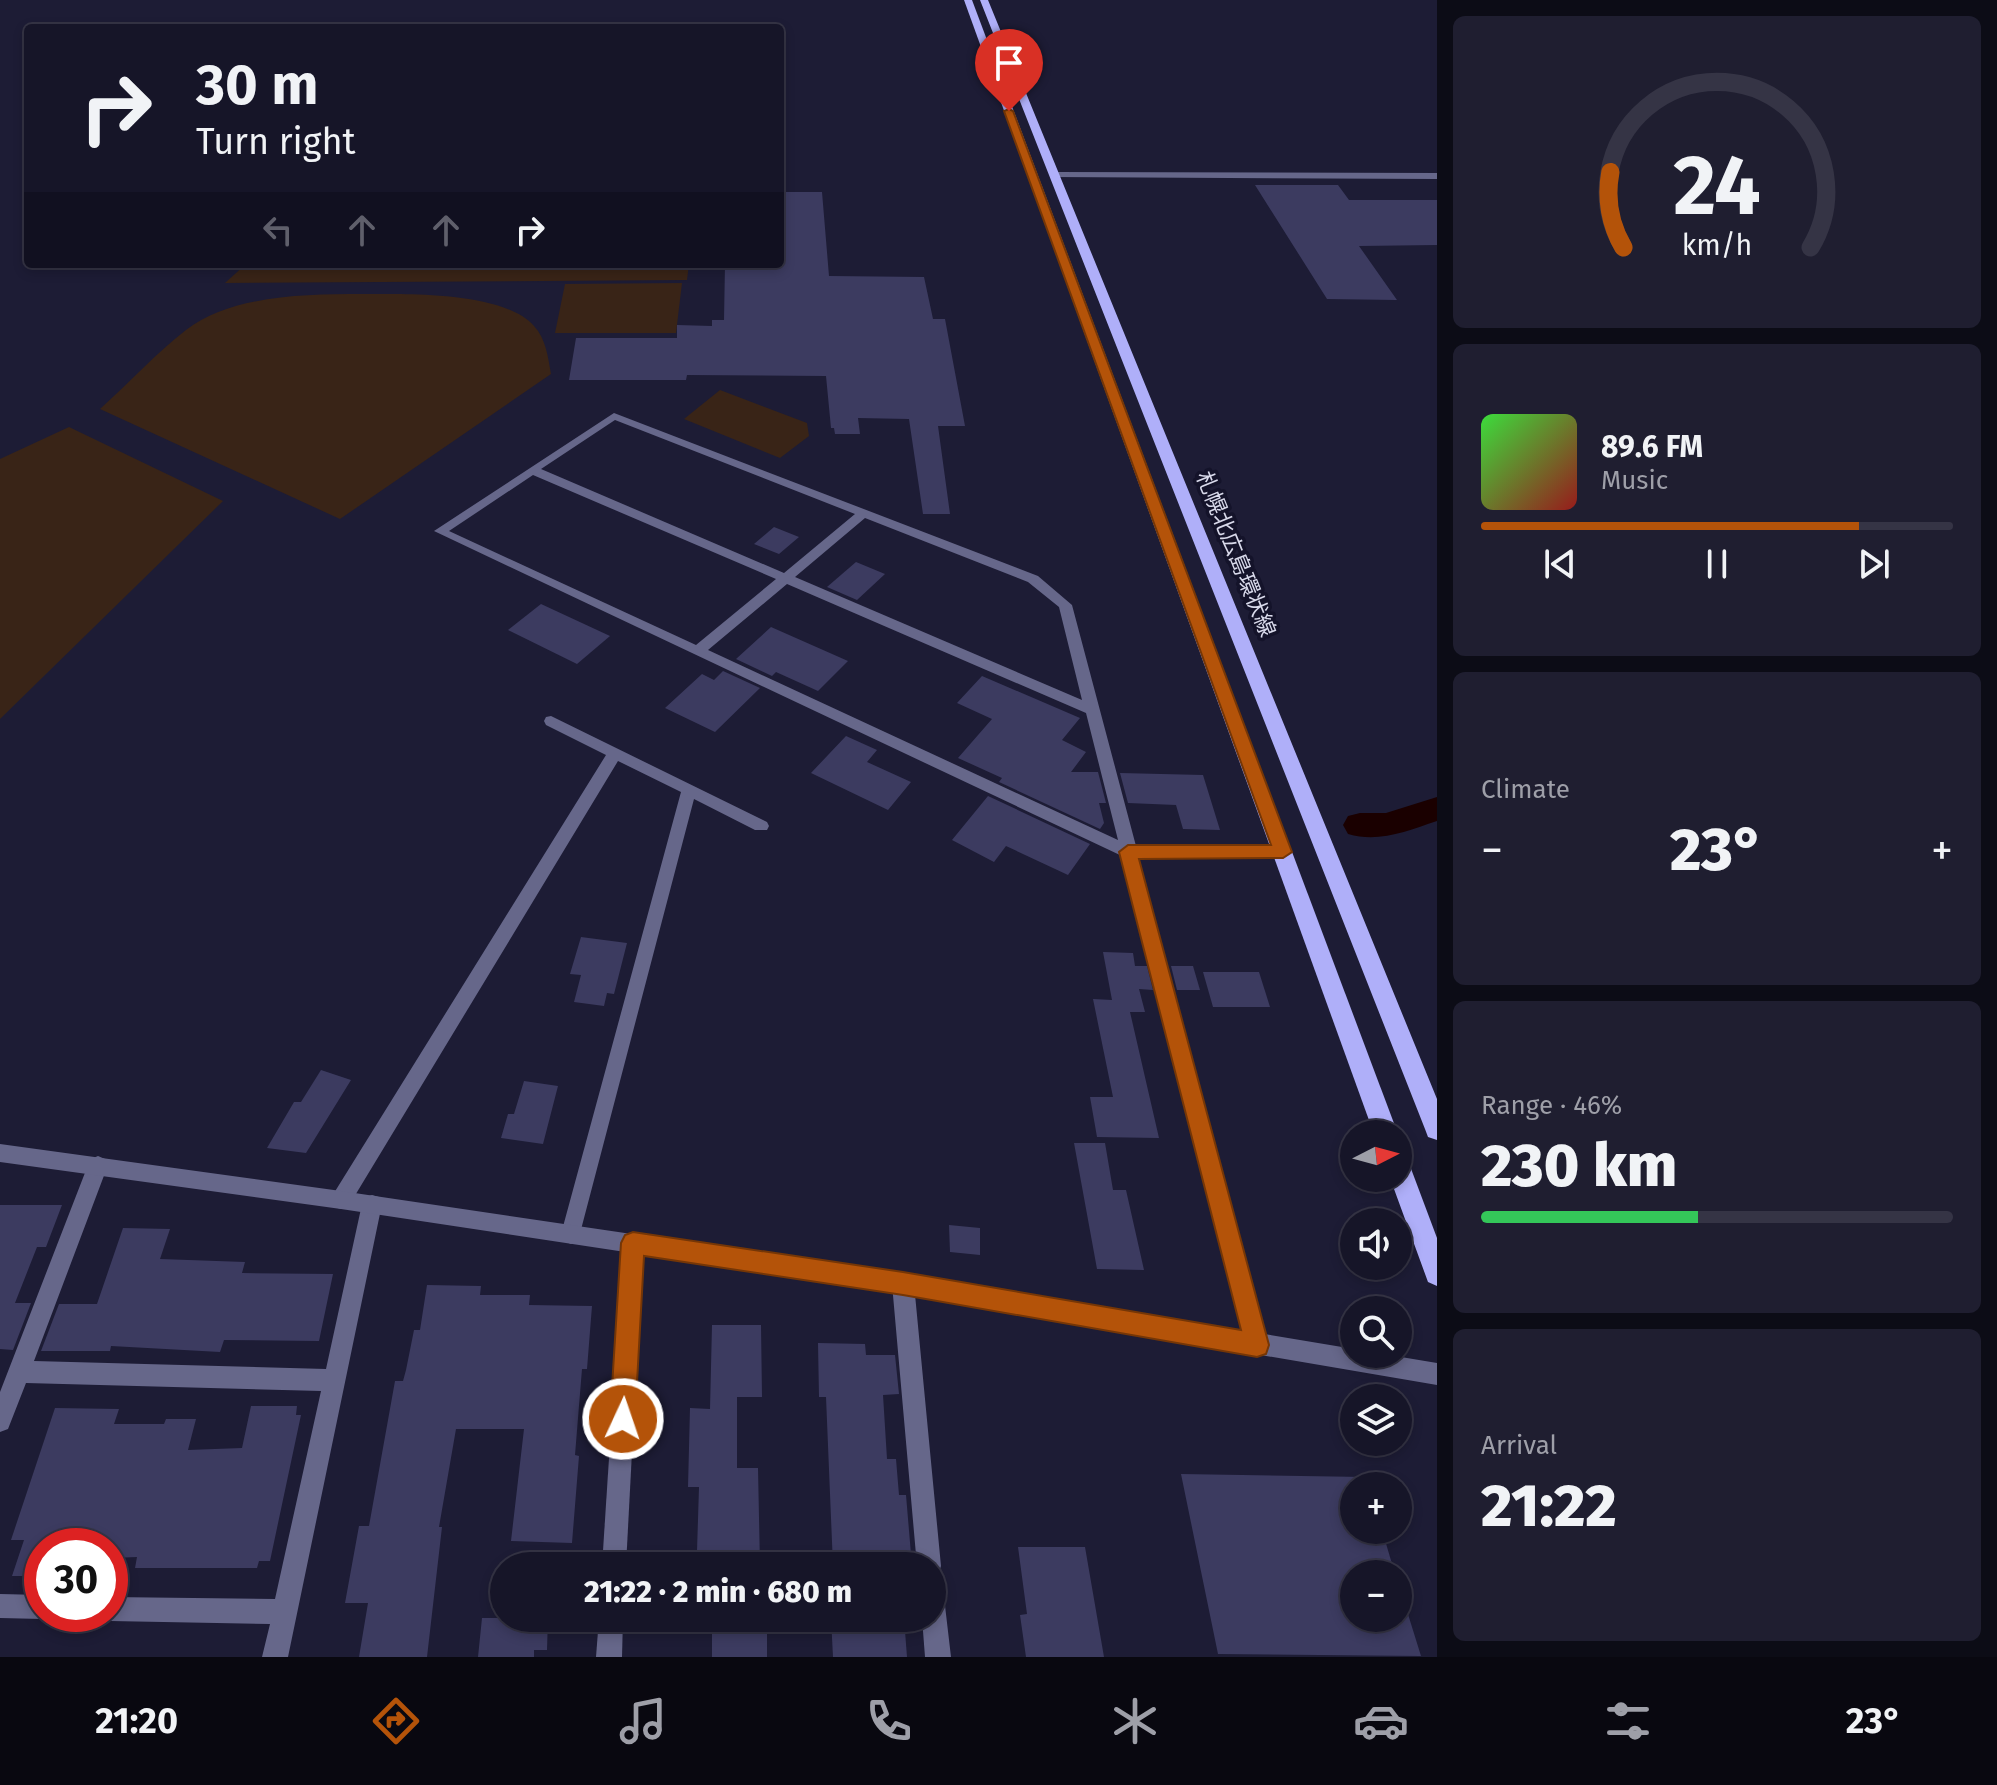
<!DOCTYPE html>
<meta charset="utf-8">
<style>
body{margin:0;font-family:"Fira Sans","Noto Sans JP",sans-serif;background:#1f1e30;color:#f1f3f6;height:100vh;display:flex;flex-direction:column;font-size:30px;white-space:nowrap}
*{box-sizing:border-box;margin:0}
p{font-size:26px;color:#9e9fa8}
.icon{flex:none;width:44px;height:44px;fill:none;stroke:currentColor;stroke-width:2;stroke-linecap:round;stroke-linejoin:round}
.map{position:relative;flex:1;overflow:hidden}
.panel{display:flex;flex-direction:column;gap:16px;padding:16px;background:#0c0c16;width:560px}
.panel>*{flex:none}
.guide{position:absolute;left:24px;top:24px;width:760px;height:244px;border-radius:8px;box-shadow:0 4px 12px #0003,0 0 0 2px #353445;background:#161528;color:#f1f3f6;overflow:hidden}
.needle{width:52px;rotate:84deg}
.buttons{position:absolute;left:1340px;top:1120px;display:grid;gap:16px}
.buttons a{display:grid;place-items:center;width:72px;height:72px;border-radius:50%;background:#161528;box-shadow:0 4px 12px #0003,0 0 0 2px #353445;font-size:40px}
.speed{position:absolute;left:24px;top:1528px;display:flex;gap:16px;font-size:40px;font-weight:700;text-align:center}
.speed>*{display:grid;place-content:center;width:104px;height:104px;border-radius:50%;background:#161528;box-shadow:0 4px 12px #0003,0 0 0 2px #353445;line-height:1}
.speed .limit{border:12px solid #d22;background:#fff;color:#111}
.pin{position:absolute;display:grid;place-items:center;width:68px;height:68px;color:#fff;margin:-82px -34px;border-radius:50% 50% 50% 0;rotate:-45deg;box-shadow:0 0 8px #0007}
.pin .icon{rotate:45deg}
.me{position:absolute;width:88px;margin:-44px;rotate:3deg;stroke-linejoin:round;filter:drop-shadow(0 0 6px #0008)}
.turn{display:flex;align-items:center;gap:28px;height:168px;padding:0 40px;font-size:36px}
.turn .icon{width:104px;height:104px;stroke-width:2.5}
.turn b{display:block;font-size:56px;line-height:68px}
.lanes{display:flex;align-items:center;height:76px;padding:0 40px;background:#0003;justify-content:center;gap:40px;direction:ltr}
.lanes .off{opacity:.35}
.big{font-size:60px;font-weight:800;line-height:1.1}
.panel .tile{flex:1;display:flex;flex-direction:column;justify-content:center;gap:12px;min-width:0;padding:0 28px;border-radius:12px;background:#1f1e30}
.panel .dial{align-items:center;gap:0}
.dial svg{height:208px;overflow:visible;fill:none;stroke:#353445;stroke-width:7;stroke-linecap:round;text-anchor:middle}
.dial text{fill:#f1f3f6;stroke:none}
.song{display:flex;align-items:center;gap:24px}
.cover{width:96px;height:96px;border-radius:12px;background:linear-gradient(135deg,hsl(120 70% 55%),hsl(0 70% 35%))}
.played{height:8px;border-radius:4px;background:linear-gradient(90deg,#b45309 80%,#353445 80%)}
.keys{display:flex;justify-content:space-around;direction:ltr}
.heat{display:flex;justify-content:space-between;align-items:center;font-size:44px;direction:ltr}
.charge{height:12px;border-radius:6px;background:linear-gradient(90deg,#34c759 46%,#353445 0)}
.trip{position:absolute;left:490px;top:1552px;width:456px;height:80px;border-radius:40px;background:#161528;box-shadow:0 4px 12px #0003,0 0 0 2px #353445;font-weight:800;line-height:80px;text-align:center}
.tabs{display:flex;height:128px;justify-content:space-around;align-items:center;background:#090810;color:#9e9fa8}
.tabs .icon{width:56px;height:56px}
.tabs .active{color:#b45309}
.tabs b{font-size:36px;color:#f1f3f6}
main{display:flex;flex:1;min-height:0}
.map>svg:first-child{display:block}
</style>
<main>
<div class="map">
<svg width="1437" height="1657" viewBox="0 0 1437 1657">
<rect width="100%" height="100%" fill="#1d1c35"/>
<g fill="#392417">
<path d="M246 264H689L687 280 225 283Z"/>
<path d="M682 283 676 333H555L565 284Z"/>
<path d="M401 294C438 295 508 297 534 326 546 339 548 357 551 374L340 519 100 409C129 383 156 353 186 330 240 288 336 295 401 294Z"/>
<path d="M720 390 807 423 809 436 780 458 684 419Z"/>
<path d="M69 427 223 501 0 719V459Z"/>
</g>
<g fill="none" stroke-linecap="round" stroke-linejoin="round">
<path fill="#1a0000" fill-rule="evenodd" d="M1437 797V821C1407 831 1379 843 1348 834L1343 825 1348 816 1360 813H1386Z"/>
</g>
<g fill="#3c3b60">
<path d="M1255 185H1338L1349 200H1437V245L1359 246 1397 300 1327 299Z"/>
<path d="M780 192H822L829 276 924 277 933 319H945L965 426H938L950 514H923L909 419 858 418 860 434H835L834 428H831L826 376 687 375 686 380H569L576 338H677V325L712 326V320H724L725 264H780Z"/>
<path d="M774 527 799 537 779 554 754 544Z"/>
<path d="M856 562 885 574 857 600 827 587Z"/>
<path d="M541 604 610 636 577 664 508 630Z"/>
<path d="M771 627 848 661 818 691 776 672 772 676 736 659Z"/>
<path d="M723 671 760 688 715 732 665 708 702 674 714 680Z"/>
<path d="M982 676 1080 718 1062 740 1086 752 1071 772H1098L1106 803H1099L1104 823 1100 829 999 782 1002 778 958 758 992 719 957 703Z"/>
<path d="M846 736 877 750 867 762 911 782 888 810 811 773Z"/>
<path d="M1120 773 1203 775 1220 830 1183 829 1176 805 1128 803Z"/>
<path d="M988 796 1090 844 1068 875 1006 846 994 862 952 840Z"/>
<path d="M581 937 627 943 614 994 607 993 604 1006 574 1002 581 975 570 974Z"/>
<path d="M1103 952 1133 953 1135 966H1147L1153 990 1139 989 1145 1012H1130L1159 1138 1097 1137 1090 1097H1113L1093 999 1112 1000Z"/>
<path d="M1171 966H1193L1200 990H1177Z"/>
<path d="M1203 972H1259L1270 1007H1213Z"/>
<path d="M321 1070 351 1080 306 1153 267 1148 294 1102H301Z"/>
<path d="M524 1081 558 1086 543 1144 501 1138 508 1114H514Z"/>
<path d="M1074 1143H1105L1113 1190H1126L1144 1270 1097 1269Z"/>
<path d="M0 1205H62L46 1247H37L15 1303H31L13 1350 0 1349Z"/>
<path d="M949 1225 980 1228V1255L950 1252Z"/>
<path d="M123 1228 170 1229 160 1259 245 1262 242 1273 333 1274 319 1341 224 1340 220 1352 111 1346 110 1351H41L59 1304H97Z"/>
<path d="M427 1285 481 1286 480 1295H530L529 1305 592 1306 587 1369H582L575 1455 579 1456 572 1543 511 1541 524 1429H456L439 1527H442L427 1657H359L368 1603H345L359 1526H369L395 1381H403L406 1370 414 1330H420Z"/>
<path d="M712 1325H761L762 1397H737V1468H758L760 1566H704V1551H697L699 1487H688L690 1408 710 1409Z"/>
<path d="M818 1343 865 1344 866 1355H895L899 1394 883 1395 887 1459H896L899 1495H906L912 1566H833L826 1397H819Z"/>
<path d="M251 1406H297L296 1415H301L270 1561H259L257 1568H135L137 1557 112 1558 115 1546H42V1576H12L24 1540H11L55 1408 119 1409 114 1424H164L166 1419H196L188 1450 242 1448Z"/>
<path d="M1181 1474 1365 1477 1368 1486H1354V1530H1382L1395 1574H1354V1618H1398V1582L1421 1656 1218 1654Z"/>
<path d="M1018 1547H1085L1104 1657H1026L1020 1615 1027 1614Z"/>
<path d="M482 1618H548L547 1650H534V1657H478Z"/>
<rect x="712" y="1618" width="55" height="39"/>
<path d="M831 1618H904L907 1657H833Z"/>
</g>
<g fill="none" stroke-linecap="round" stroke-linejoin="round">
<g fill="#66678a" fill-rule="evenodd">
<path d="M1054 172 1437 173V179L1051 177V173Z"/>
<path d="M614 413 1038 576 1072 605 1136 846 1289 848 1291 852 1289 856 1283 858H1139L1268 1345 1265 1353 1257 1356 1249 1353 1246 1345 1122 856 434 531ZM615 420 855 514 784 573 541 469ZM533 475 776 579 696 645 449 531ZM865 518 1028 582 1059 607 1082 700 795 577ZM787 584 1086 713 1118 840 708 650Z"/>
<path d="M551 716 767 822 769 826 767 830H755L694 799 578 1241 571 1244 564 1241 561 1234 681 792 618 761 348 1207 341 1209 334 1207 331 1200 334 1193 606 755 546 725 544 721 546 717Z"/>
<path d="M98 1156 105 1159 108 1165 34 1361 326 1369 362 1204 365 1197 372 1195 379 1197 382 1204 288 1657H262L270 1624 110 1621 101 1618 100 1614H110V1597L275 1599 321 1391 26 1383 8 1429 0 1432V1392L88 1165 91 1159Z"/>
<path d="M633 1233 640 1236 643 1243 626 1566H602L623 1243 626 1236Z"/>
<path d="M903 1274 910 1277 914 1284 941 1566 938 1575 932 1577V1566H917L892 1284 896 1277Z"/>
<path d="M932 1585 941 1588 944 1597 951 1657H925L922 1618H932Z"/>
<path d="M0 1594 42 1595V1614L51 1616 42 1619 0 1618Z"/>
<path d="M599 1618H623L622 1657H596Z"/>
</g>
<path fill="#66678a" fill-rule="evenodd" d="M0 1144 341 1191 903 1274 1354 1349V1354H1383L1437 1363V1385L903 1294 341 1209 0 1162Z"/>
<g fill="#afaff9" fill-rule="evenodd">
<path d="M964 0H972L1398 1134H1374Z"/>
<path d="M980 0H988L1437 1099V1140L1428 1137 1425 1129Z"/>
<path d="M1398 1155 1407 1158 1437 1238V1286L1428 1282 1390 1178H1398Z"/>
</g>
</g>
<path fill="#b45309" stroke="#753606" stroke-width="2" d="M1009 109 1013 111 1292 852 1283 858 1139 859 1269 1345 1266 1354 1257 1357 903 1295 644 1256 635 1419 632 1428 623 1432 614 1428 610 1419 621 1243 625 1235 633 1232 903 1272 1241 1330 1119 852 1128 845H1271L1004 111Z"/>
<g text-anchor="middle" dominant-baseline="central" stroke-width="7" stroke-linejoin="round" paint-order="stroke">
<g font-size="22" fill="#d9daeb" stroke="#14132a">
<text transform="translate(1236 554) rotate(68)">札幌北広島環状線</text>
</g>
</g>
</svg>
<div class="buttons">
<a><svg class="needle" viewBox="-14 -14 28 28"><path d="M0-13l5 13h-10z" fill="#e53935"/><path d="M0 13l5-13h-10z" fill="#9e9fa8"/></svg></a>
<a><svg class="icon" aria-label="sound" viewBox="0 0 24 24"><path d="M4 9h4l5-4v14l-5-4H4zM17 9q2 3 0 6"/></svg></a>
<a><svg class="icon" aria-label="search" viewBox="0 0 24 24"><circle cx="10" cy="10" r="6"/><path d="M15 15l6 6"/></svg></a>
<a><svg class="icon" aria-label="layers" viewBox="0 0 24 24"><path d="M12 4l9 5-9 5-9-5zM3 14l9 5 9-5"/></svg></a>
<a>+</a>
<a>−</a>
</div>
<div class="speed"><div class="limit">30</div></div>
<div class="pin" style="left:1009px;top:111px;background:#d93025"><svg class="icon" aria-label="arrive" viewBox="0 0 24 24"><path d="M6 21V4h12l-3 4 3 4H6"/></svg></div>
<svg class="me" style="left:623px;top:1419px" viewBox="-20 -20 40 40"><circle r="17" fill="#b45309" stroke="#fff" stroke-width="3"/><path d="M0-11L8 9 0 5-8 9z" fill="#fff"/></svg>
<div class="trip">21:22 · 2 min · 680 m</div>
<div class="guide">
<div class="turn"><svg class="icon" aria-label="right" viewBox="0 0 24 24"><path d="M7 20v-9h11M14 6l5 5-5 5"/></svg><div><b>30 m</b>Turn right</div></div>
<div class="lanes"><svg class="icon off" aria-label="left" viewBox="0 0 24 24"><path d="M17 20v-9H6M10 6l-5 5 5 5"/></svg><svg class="icon off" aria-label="ahead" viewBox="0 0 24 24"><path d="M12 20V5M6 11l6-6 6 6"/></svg><svg class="icon off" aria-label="ahead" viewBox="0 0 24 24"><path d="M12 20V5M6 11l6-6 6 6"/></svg><svg class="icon" aria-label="right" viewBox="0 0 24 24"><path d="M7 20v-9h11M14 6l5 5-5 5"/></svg></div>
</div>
</div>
<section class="panel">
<div class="tile dial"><svg viewBox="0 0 100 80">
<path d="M14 69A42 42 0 1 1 86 69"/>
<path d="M14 69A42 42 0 0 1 9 40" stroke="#b45309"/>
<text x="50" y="56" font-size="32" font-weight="700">24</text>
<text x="50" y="72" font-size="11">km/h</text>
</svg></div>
<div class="tile">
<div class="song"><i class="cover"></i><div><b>89.6 FM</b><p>Music</p></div></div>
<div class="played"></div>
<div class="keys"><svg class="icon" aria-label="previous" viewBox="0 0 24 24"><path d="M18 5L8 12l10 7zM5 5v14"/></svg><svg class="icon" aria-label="pause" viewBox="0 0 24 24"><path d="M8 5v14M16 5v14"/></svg><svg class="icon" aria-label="next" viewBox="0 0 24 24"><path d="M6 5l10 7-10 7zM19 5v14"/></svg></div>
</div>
<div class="tile"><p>Climate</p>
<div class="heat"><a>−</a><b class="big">23°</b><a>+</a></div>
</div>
<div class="tile"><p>Range · 46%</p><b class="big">230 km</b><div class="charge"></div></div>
<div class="tile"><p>Arrival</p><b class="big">21:22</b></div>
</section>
</main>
<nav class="tabs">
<b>21:20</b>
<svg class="icon active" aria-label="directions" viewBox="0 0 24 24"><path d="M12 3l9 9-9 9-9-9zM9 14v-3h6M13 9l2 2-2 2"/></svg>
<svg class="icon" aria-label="music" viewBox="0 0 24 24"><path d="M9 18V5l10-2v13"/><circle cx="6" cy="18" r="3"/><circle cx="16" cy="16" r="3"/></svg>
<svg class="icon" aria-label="phone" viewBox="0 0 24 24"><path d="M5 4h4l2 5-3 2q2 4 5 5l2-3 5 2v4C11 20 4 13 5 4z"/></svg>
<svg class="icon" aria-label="climate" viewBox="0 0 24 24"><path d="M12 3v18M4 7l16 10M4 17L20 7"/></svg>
<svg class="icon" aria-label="car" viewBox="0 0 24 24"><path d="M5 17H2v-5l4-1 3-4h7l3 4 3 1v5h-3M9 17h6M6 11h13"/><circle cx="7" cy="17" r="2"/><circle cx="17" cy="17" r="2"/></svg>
<svg class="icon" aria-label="filters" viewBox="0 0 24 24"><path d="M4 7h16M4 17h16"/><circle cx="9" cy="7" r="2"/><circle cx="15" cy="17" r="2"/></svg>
<b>23°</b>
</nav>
